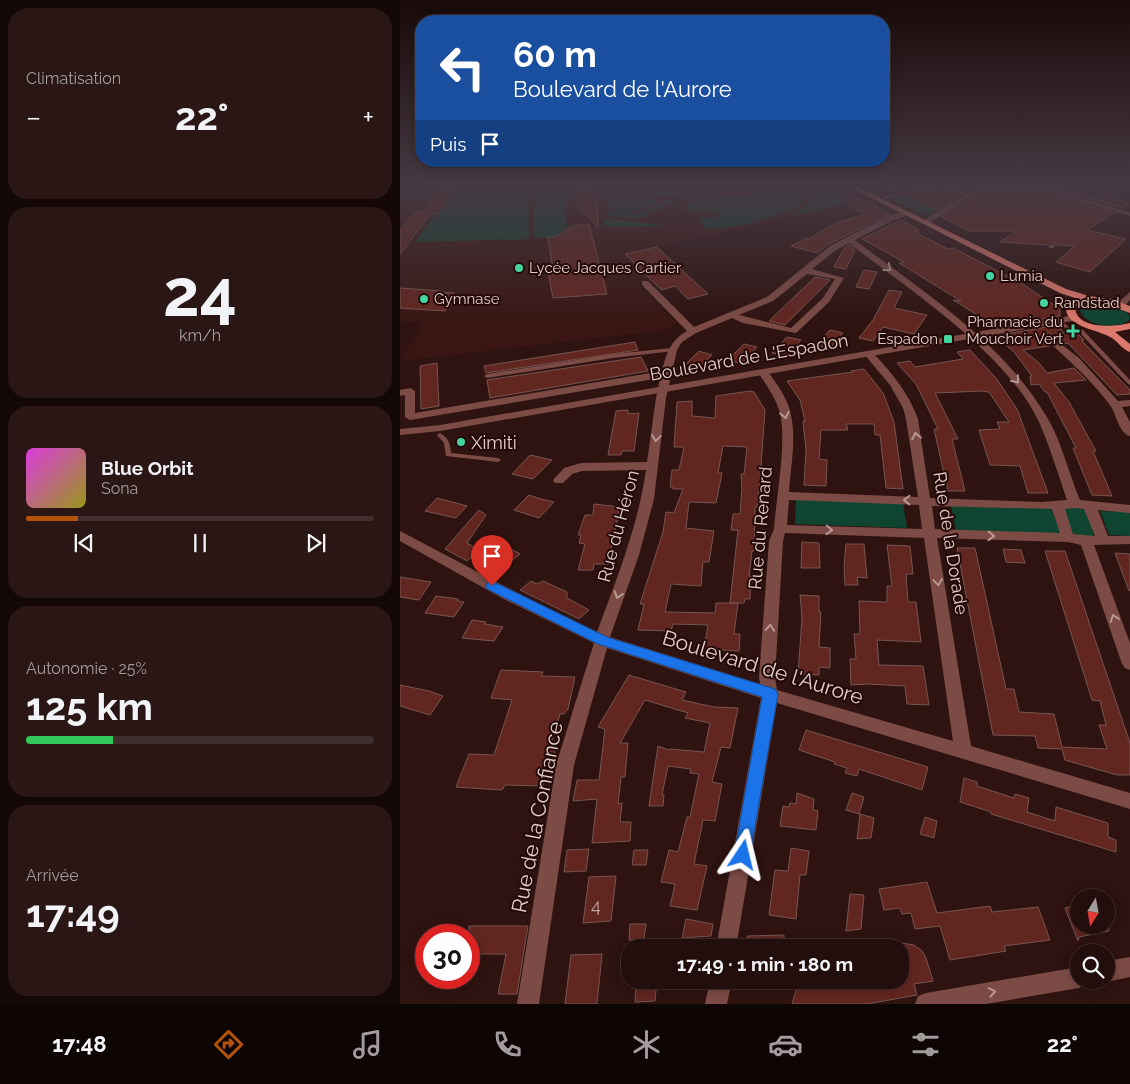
<!DOCTYPE html>
<html lang="fr">
<meta charset="utf-8">
<style>
body{margin:0;font-family:Raleway,sans-serif;background:#2a1715;color:#f1f3f6;height:100vh;display:flex;flex-direction:column;font-size:19px;white-space:nowrap}
*{box-sizing:border-box;margin:0}
p{font-size:16px;color:#a29c9d}
.icon{flex:none;width:28px;height:28px;fill:none;stroke:currentColor;stroke-width:2;stroke-linecap:round;stroke-linejoin:round}
.map{position:relative;flex:1;overflow:hidden}
.side{display:flex;flex-direction:column;gap:8px;padding:8px;background:#130807;width:400px}
.side>*{flex:none}
.hud{position:absolute;left:15px;top:15px;width:475px;height:152px;border-radius:20px;box-shadow:0 2px 12px #0003,0 0 0 1px #3f2e2d;background:#1a4fa0;color:#fff;overflow:hidden}
.needle{width:32px;rotate:191deg}
.fabs{position:absolute;left:670px;top:889px;display:grid;gap:10px}
.fabs a{display:grid;place-items:center;width:45px;height:45px;border-radius:50%;background:#220e0c;box-shadow:0 2px 12px #0003,0 0 0 1px #3f2e2d;font-size:25px}
.speed{position:absolute;left:15px;top:924px;display:flex;gap:10px;font-size:25px;font-weight:700;text-align:center}
.speed>*{display:grid;place-content:center;width:65px;height:65px;border-radius:50%;background:#220e0c;box-shadow:0 2px 12px #0003,0 0 0 1px #3f2e2d;line-height:1}
.speed .limit{border:8px solid #d22;background:#fff;color:#111}
.pin{position:absolute;display:grid;place-items:center;width:42px;height:42px;color:#fff;margin:-51px -21px;border-radius:50% 50% 50% 0;rotate:-45deg;box-shadow:0 0 5px #0007}
.pin .icon{rotate:45deg}
.me{position:absolute;width:55px;margin:-28px;rotate:10deg;stroke-linejoin:round;filter:drop-shadow(0 0 4px #0008)}
.turn{display:flex;align-items:center;gap:18px;height:105px;padding:0 15px;font-size:22px}
.turn .icon{width:65px;height:65px;stroke-width:2.5}
.turn b{display:block;font-size:35px;line-height:42px}
.then{display:flex;align-items:center;height:48px;padding:0 15px;background:#0003;gap:10px;font-size:19px}
.big{font-size:38px;font-weight:700;line-height:1.1}
.side .tile{flex:1;display:flex;flex-direction:column;justify-content:center;gap:8px;min-width:0;padding:0 18px;border-radius:20px;background:#2a1715}
.side .dial{align-items:center;gap:0}
.dial b{font-size:65px;line-height:1}
.song{display:flex;align-items:center;gap:15px}
.cover{width:60px;height:60px;border-radius:8px;background:linear-gradient(135deg,hsl(300 70% 55%),hsl(60 70% 35%))}
.played{height:5px;border-radius:2px;background:linear-gradient(90deg,#b45309 15%,#3f2e2d 15%)}
.keys{display:flex;justify-content:space-around;direction:ltr}
.heat{display:flex;justify-content:space-between;align-items:center;font-size:28px;direction:ltr}
.charge{height:8px;border-radius:4px;background:linear-gradient(90deg,#34c759 25%,#3f2e2d 0)}
.trip{position:absolute;left:221px;top:939px;width:288px;height:50px;border-radius:20px;background:#220e0c;box-shadow:0 2px 12px #0003,0 0 0 1px #3f2e2d;font-weight:700;line-height:50px;text-align:center}
.dock{display:flex;height:80px;justify-content:space-around;align-items:center;background:#0e0605;color:#a29c9d}
.dock .icon{width:35px;height:35px}
.dock .on{color:#b45309}
.dock b{font-size:22px;color:#f1f3f6}
main{display:flex;flex:1;min-height:0}
.map>svg:first-child{display:block}
</style>
<main>
<section class="side">
<div class="tile"><p>Climatisation</p>
<div class="heat"><a>−</a><b class="big">22°</b><a>+</a></div>
</div>
<div class="tile dial"><b>24</b><p>km/h</p></div>
<div class="tile">
<div class="song"><i class="cover"></i><div><b>Blue Orbit</b><p>Sona</p></div></div>
<div class="played"></div>
<div class="keys"><svg class="icon" aria-label="previous" viewBox="0 0 24 24"><path d="M18 5L8 12l10 7zM5 5v14"/></svg><svg class="icon" aria-label="pause" viewBox="0 0 24 24"><path d="M8 5v14M16 5v14"/></svg><svg class="icon" aria-label="next" viewBox="0 0 24 24"><path d="M6 5l10 7-10 7zM19 5v14"/></svg></div>
</div>
<div class="tile"><p>Autonomie · 25%</p><b class="big">125 km</b><div class="charge"></div></div>
<div class="tile"><p>Arrivée</p><b class="big">17:49</b></div>
</section>
<div class="map">
<svg width="730" height="1004" viewBox="0 0 730 1004">
<rect width="100%" height="100%" fill="#2e1310"/>
<path fill="#391613" d="M0 184H435L441 191H455L469 199 226 254 252 281 238 285 277 324 272 325 268 330 0 361 23 322 0 321Z"/>
<g fill="#0f4431">
<path d="M224 184H336L344 187V189L334 192 261 196 235 194 207 195 201 191Z"/>
<path d="M346 184H432L368 189H359Z"/>
<path d="M430 188 446 200V204L391 216C400 209 415 202 416 189Z"/>
<path d="M156 189V191L189 189 173 195 165 202 167 228 155 237 134 238 133 191Z"/>
<path d="M55 190H128L129 239 15 242Z"/>
<path d="M399 191 408 194C405 198 402 203 397 206 381 217 325 231 305 228L299 219 317 217 318 213 308 211 288 212 283 207 297 199Z"/>
<path d="M505 191 540 209 530 215H524L492 199Z"/>
<path d="M223 197 251 198 255 200V203C245 213 215 216 206 204L210 199Z"/>
<path d="M263 200 278 201 237 219 207 216 209 211 231 213 244 212 254 208Z"/>
<path d="M209 219 268 226 202 227 204 221Z"/>
<path d="M688 304C701 302 718 304 729 315V320C717 330 685 327 680 310Z"/>
<path d="M396 500 503 503 507 528 395 524Z"/>
<path d="M551 505 652 509 661 535 556 531Z"/>
<path d="M668 507 685 509 694 529 693 537 673 536 664 509Z"/>
<path d="M700 511 730 512V536L709 535Z"/>
</g>
<g fill="#622620" stroke="#775551">
<path d="M44 184H60L38 214H30L0 255V231L15 212H22Z"/>
<path d="M175 184H196L198 227 177 206Z"/>
<path d="M518 184H533L535 186 565 193 537 210 502 193Z"/>
<path d="M592 184H616L617 186 714 213 687 230 726 239 690 272 656 262 675 246 658 245 652 242 648 245 600 242 616 231H569L542 217Z"/>
<path d="M634 184H654L669 188 666 190 698 199 704 196 729 204 723 208Z"/>
<path d="M454 196 490 214 429 244 417 253 391 246 406 238 409 239 436 223 466 214 449 205Z"/>
<path d="M501 220 519 230 515 232 548 249 553 248 621 283 660 309V316L597 327 553 300 561 301 499 263 504 262 462 239Z"/>
<path d="M189 224 207 294 153 298 148 272 153 271 148 237H155L173 226Z"/>
<path d="M449 245 455 250 446 269 434 267 444 248Z"/>
<path d="M257 247 308 294 288 299 275 286 261 290 225 254Z"/>
<path d="M464 270 477 272 469 289 456 287Z"/>
<path d="M415 277 430 280 385 325 369 321Z"/>
<path d="M0 288 41 291 40 292 54 293 50 298 58 297 45 311 0 308Z"/>
<path d="M489 290 502 292 494 308 527 315 514 334 483 327 473 341 459 338 473 320Z"/>
<path d="M658 325 661 328 662 332 678 334 684 340 682 341 730 390V394L717 395 668 343 664 344 648 332 642 333V338L650 346 623 350 639 363 647 373 674 368 686 380 654 383 669 402 696 451H693L712 496 692 495 673 448H676L647 392H645L639 384 631 385 630 376H632L614 352 595 336Z"/>
<path d="M430 330 443 333 430 348 416 345Z"/>
<path d="M387 337 401 340 386 356 372 353Z"/>
<path d="M235 342 238 350 86 373 84 366Z"/>
<path d="M344 344 357 347 342 364 328 360Z"/>
<path d="M570 350 596 378 617 409 648 493H628L620 466 590 465 579 430 600 429 597 422H609L589 392 582 391 535 393 558 439H552L565 491H548L534 429H538L516 384 497 363 510 361 515 367 563 359 557 352Z"/>
<path d="M299 351 312 355 296 371 282 368Z"/>
<path d="M241 357 248 371 90 398 87 380Z"/>
<path d="M37 363 39 406 21 409 20 366Z"/>
<path d="M464 369 483 393 494 422 503 489 486 488 480 435H475L474 424H446L448 430H421L419 459 427 460 426 486 404 485 406 450 403 421H405L400 400 387 381 453 372 451 371Z"/>
<path d="M350 391 354 392 365 410 360 480 357 507H355L354 551H352L349 576H351L350 599H345L344 603H330L338 530H331L333 514H340L342 488 341 474H344L347 447 323 446 318 473H322L316 503 289 502 286 528 314 531 309 562H303L301 586 271 584 265 612 315 613 316 603H338L334 634H340L339 651 304 649 308 625 273 624 271 631 238 630 244 604H240L263 532 266 512 274 513 283 489H273V487H270L272 470H279L284 447H274L277 402 292 401V416L315 418 316 396Z"/>
<path d="M228 410V414L239 413 234 451H222L221 455H208L216 411Z"/>
<path d="M130 455 152 460 133 479 112 474Z"/>
<path d="M129 495 141 499 154 502 139 518 114 510Z"/>
<path d="M37 498 67 506 56 518 25 511Z"/>
<path d="M194 504 220 507 208 564H194L193 570H178L185 544 179 543 181 535H178L185 515H193Z"/>
<path d="M79 510 86 515 67 543 79 550 67 561 45 549Z"/>
<path d="M402 542 419 543 420 568H401Z"/>
<path d="M101 543 120 554 105 566 86 555Z"/>
<path d="M446 544H464L467 578 457 577 458 585H445L444 567Z"/>
<path d="M487 545 510 546 513 574H506L508 602H516L521 642 477 640 479 665 523 666 529 705 507 704 505 686 468 684 451 685 450 659H456L454 634H460L459 601 487 602V586H492Z"/>
<path d="M557 548H575L606 689H614L619 712 654 714 662 747 707 749 699 725H706L700 701 692 700 645 551H665L730 743V775H717L665 760 662 749 638 748 635 736 593 735Z"/>
<path d="M603 549 621 550 625 563 606 562Z"/>
<path d="M715 553 730 554V590L729 591Z"/>
<path d="M0 577 31 582 19 600 0 597Z"/>
<path d="M131 581 137 584 143 581 167 592V598L189 610 179 619 120 590Z"/>
<path d="M400 595 419 596V612H421L419 647 430 648V668L419 667V675L398 674 402 618Z"/>
<path d="M36 596 58 599V601L64 602 54 617 25 613Z"/>
<path d="M72 620 86 622 85 624 103 627 94 641 62 638Z"/>
<path d="M101 670 143 672 141 676 175 677 168 709 164 714H160L151 744H156L154 759 150 765 143 786 105 785 102 790 56 787 69 754 94 755 112 700 91 698Z"/>
<path d="M229 675 286 692 282 700 314 707 338 708 330 748 321 747 312 782 322 784 315 821 303 820 294 864 307 866 297 910 270 906 275 884 261 882 269 850 278 852 287 817H290L299 774 290 773 291 769 268 766 262 795H264L263 806H249L258 746 269 750 270 749 304 752 310 723 285 718 288 713 245 700 220 743H228L225 777H221L218 804 222 803 220 822H231L230 841 192 843 197 799 173 801 177 780H199L205 729 198 727Z"/>
<path d="M0 685 29 691 43 696 30 715 0 706Z"/>
<path d="M406 730 528 767 522 790 459 769 457 776 445 773 447 768 434 764 435 762 399 750Z"/>
<path d="M564 778 577 782V786L614 798 615 794 629 798 627 812 655 821 656 807 708 823V837L716 840V852L591 814V812L560 802Z"/>
<path d="M397 793 414 799 413 810 418 811 416 830 380 826 383 806 389 807 390 803 396 804Z"/>
<path d="M452 793 464 797 459 814 446 810Z"/>
<path d="M460 814 474 818 471 838 457 839Z"/>
<path d="M525 817 537 821 534 838 520 834Z"/>
<path d="M391 848 409 851 406 875H400L396 919 369 915 375 870 388 871Z"/>
<path d="M189 849 186 871 164 872 167 850Z"/>
<path d="M234 850H248L246 865H232Z"/>
<path d="M216 876 211 921 183 923 189 877Z"/>
<path d="M527 882 537 913 590 906 592 912 638 907 650 940 604 946 606 951 550 960 540 926 515 929 511 913 502 914 500 908 484 910 479 889Z"/>
<path d="M450 894 464 895 461 929 446 931Z"/>
<path d="M679 905V925H709V931L679 937 678 941 665 908Z"/>
<path d="M286 919 313 924 311 936 282 938Z"/>
<path d="M230 924H246L244 939 229 940Z"/>
<path d="M69 926H128L117 994H98L106 954H69Z"/>
<path d="M384 935V948H348L347 936Z"/>
<path d="M502 943 514 945 522 951 526 958 533 981 514 984 517 995 467 1004H392L396 990 425 983V980H500V965L508 964Z"/>
<path d="M202 954 197 1004H165L171 955Z"/>
<path d="M236 980H257L255 1001 235 1002Z"/>
</g>
<g fill="none" stroke-linecap="round" stroke-linejoin="round">
<g fill="#7c4b45" fill-rule="evenodd">
<path d="M496 184 499 185 493 189 498 192V194L482 201H480V199L495 193 488 189Z"/>
<path d="M535 184H541L576 192 574 193Z"/>
<path d="M652 244 656 245 653 248H649V246Z"/>
<path d="M659 319 669 327 683 330 730 380V385L728 384 679 332 665 329 656 321Z"/>
<path d="M272 348 274 349V351L213 358 87 378 84 376 87 374 213 354Z"/>
<path d="M40 433C49 438 50 444 51 453L98 458 101 460 98 462 46 456 44 443 37 435Z"/>
</g>
<g fill="#7c4b45" fill-rule="evenodd">
<path d="M583 184H590L528 224 521 222Z"/>
<path d="M618 184H628L730 212V216Z"/>
<path d="M506 211H509V215L494 220 455 240C524 293 604 342 648 419 661 441 670 476 680 500L730 505V513L698 510 708 536H730V544L694 545 730 643V670L725 668 722 664 681 545 668 542 537 538 571 746 730 793V809L377 703 336 948H316L361 698 207 648 174 765 139 1004H117L156 765 194 643 102 598 0 541V531L112 590 197 632C217 578 238 526 246 470L182 471 172 474 163 483H155L153 480 164 468 181 463 247 462 256 398 260 378 10 420 5 417V395L0 396V390L10 388 15 391V413L262 371C267 352 270 341 287 331L242 285V281H248L294 327 367 297 430 246 488 216ZM449 243C508 289 607 353 639 422 650 447 658 474 667 500L641 502 530 498 518 419C508 392 492 373 472 352L469 351 464 354 490 385 503 408 506 419 518 497 389 492C391 462 399 428 386 400 381 389 373 379 367 370H359L358 372C366 385 376 398 380 413 387 442 376 498 374 529L369 541 359 677 360 684 210 637 239 555 254 499 266 398 277 350 282 342 296 333 332 318 343 323 396 333 429 302 444 278 412 269 436 250ZM407 274 435 279 423 298 391 328 339 315 373 301ZM389 500 519 505 522 529 387 525ZM532 506 652 509 660 533 535 529ZM675 508 684 509 695 536 673 534 665 509ZM385 533 524 538 553 741 377 690 375 677 383 541Z"/>
<path d="M730 292V300L724 307H718V303Z"/>
<path d="M647 333 679 358 718 401 730 400V406L722 407 730 422V436C719 434 716 413 710 405 691 380 667 358 644 338V334Z"/>
<path d="M730 957V977L706 982 700 980H706V961Z"/>
<path d="M679 967V980H688L686 984 679 988 586 1004H515L518 996 526 993Z"/>
<path d="M310 980H332L327 1004H305Z"/>
</g>
<path fill="#7c4b45" fill-rule="evenodd" d="M675 315 680 318 678 320 40 431 0 435V429L40 425Z"/>
<path fill="#dc786c" fill-rule="evenodd" d="M444 184H452L666 289 689 296 711 299 730 306V313C711 307 693 294 675 308 677 330 715 327 730 323V329L715 332 730 344V352C723 350 718 342 712 338 698 329 665 327 666 307L678 299 660 293Z"/>
</g>
<defs><path id="oneway-chevron" d="M-2-3.5L2.5 0L-2 3.5" fill="none" stroke-width="1.6" stroke-linecap="round" stroke-linejoin="round" transform="scale(1.25)"/></defs>
<g stroke="#b89894">
<use href="#oneway-chevron" transform="translate(488 268) rotate(38)"/>
<use href="#oneway-chevron" transform="translate(616 380) rotate(51)"/>
<use href="#oneway-chevron" transform="translate(385 415) rotate(78)"/>
<use href="#oneway-chevron" transform="translate(516 436) rotate(-101)"/>
<use href="#oneway-chevron" transform="translate(256 438) rotate(97)"/>
<use href="#oneway-chevron" transform="translate(507 500) rotate(-178)"/>
<use href="#oneway-chevron" transform="translate(429 530) rotate(2)"/>
<use href="#oneway-chevron" transform="translate(591 536) rotate(2)"/>
<use href="#oneway-chevron" transform="translate(538 582) rotate(82)"/>
<use href="#oneway-chevron" transform="translate(218 595) rotate(110)"/>
<use href="#oneway-chevron" transform="translate(714 618) rotate(-110)"/>
<use href="#oneway-chevron" transform="translate(370 628) rotate(-86)"/>
<use href="#oneway-chevron" transform="translate(592 992) rotate(-10)"/>
</g>
<linearGradient id="sky" x2="0" y2="1"><stop stop-color="#190a09"/><stop offset="0.57" stop-color="#463942"/><stop offset="1" stop-color="#463942" stop-opacity="0"/></linearGradient>
<rect width="730" height="324" fill="url(#sky)"/>
<path fill="#1a73e8" stroke="#114b97" d="M92 581 207 637 375 689 378 694 349 861 343 863 337 861 334 855 362 697 198 644 87 589 86 586 87 583Z"/>
<g fill="#43d4a0" stroke="#240a07" stroke-width="2">
<circle cx="119" cy="268" r="5"/>
<circle cx="590" cy="276" r="5"/>
<circle cx="24" cy="299" r="5"/>
<circle cx="644" cy="303" r="5"/>
<path d="M670.5 323.5h5v5h5v5h-5v5h-5v-5h-5v-5h5z"/>
<rect x="543" y="334" width="10" height="10" rx="2.5"/>
<circle cx="61" cy="442" r="5"/>
</g>
<g text-anchor="middle" dominant-baseline="central" stroke-width="4" stroke-linejoin="round" paint-order="stroke">
<g font-size="15" fill="#e0ccc9" stroke="#240a07" text-anchor="start">
<text x="129" y="268">Lycée Jacques Cartier</text>
<text x="600" y="276">Lumia</text>
<text x="34" y="299">Gymnase</text>
<text x="654" y="303">Randstad</text>
<text x="663" y="322" text-anchor="end">Pharmacie du<tspan x="663" dy="17">Mouchoir Vert</tspan></text>
<text x="538" y="339" text-anchor="end">Espadon</text>
</g>
<g font-size="18" fill="#e0ccc9" stroke="#240a07">
<text transform="translate(349 357) rotate(-10)">Boulevard de L'Espadon</text>
<text transform="translate(218 526) rotate(-75)">Rue du Héron</text>
<text transform="translate(360 528) rotate(-85)">Rue du Renard</text>
<text transform="translate(551 543) rotate(81)">Rue de la Dorade</text>
</g>
<g font-size="18" fill="#e0ccc9" stroke="#240a07" text-anchor="start">
<text x="71" y="442">Ximiti</text>
</g>
<g font-size="18" fill="#c0a29f">
<text x="196" y="905">4</text>
</g>
<g font-size="21" fill="#e0ccc9" stroke="#240a07">
<text transform="translate(363 667) rotate(17)">Boulevard de l'Aurore</text>
<text transform="translate(137 817) rotate(-79)">Rue de la Confiance</text>
</g>
</g>
</svg>
<div class="fabs">
<a><svg class="needle" viewBox="-14 -14 28 28"><path d="M0-13l5 13h-10z" fill="#e53935"/><path d="M0 13l5-13h-10z" fill="#a29c9d"/></svg></a>
<a><svg class="icon" aria-label="search" viewBox="0 0 24 24"><circle cx="10" cy="10" r="6"/><path d="M15 15l6 6"/></svg></a>
</div>
<div class="speed"><div class="limit">30</div></div>
<div class="pin" style="left:92px;top:586px;background:#d93025"><svg class="icon" aria-label="arrive" viewBox="0 0 24 24"><path d="M6 21V4h12l-3 4 3 4H6"/></svg></div>
<svg class="me" style="left:343px;top:855px" viewBox="-20 -20 40 40"><path d="M0-17L14 15 0 8-14 15z" fill="#1a73e8" stroke="#fff" stroke-width="4"/></svg>
<div class="trip">17:49 · 1 min · 180 m</div>
<div class="hud">
<div class="turn"><svg class="icon" aria-label="left" viewBox="0 0 24 24"><path d="M17 20v-9H6M10 6l-5 5 5 5"/></svg><div><b>60 m</b>Boulevard de l'Aurore</div></div>
<div class="then">Puis<svg class="icon" aria-label="arrive" viewBox="0 0 24 24"><path d="M6 21V4h12l-3 4 3 4H6"/></svg></div>
</div>
</div>
</main>
<nav class="dock">
<b>17:48</b>
<svg class="icon on" aria-label="directions" viewBox="0 0 24 24"><path d="M12 3l9 9-9 9-9-9zM9 14v-3h6M13 9l2 2-2 2"/></svg>
<svg class="icon" aria-label="music" viewBox="0 0 24 24"><path d="M9 18V5l10-2v13"/><circle cx="6" cy="18" r="3"/><circle cx="16" cy="16" r="3"/></svg>
<svg class="icon" aria-label="phone" viewBox="0 0 24 24"><path d="M5 4h4l2 5-3 2q2 4 5 5l2-3 5 2v4C11 20 4 13 5 4z"/></svg>
<svg class="icon" aria-label="climate" viewBox="0 0 24 24"><path d="M12 3v18M4 7l16 10M4 17L20 7"/></svg>
<svg class="icon" aria-label="car" viewBox="0 0 24 24"><path d="M5 17H2v-5l4-1 3-4h7l3 4 3 1v5h-3M9 17h6M6 11h13"/><circle cx="7" cy="17" r="2"/><circle cx="17" cy="17" r="2"/></svg>
<svg class="icon" aria-label="filters" viewBox="0 0 24 24"><path d="M4 7h16M4 17h16"/><circle cx="9" cy="7" r="2"/><circle cx="15" cy="17" r="2"/></svg>
<b>22°</b>
</nav>
